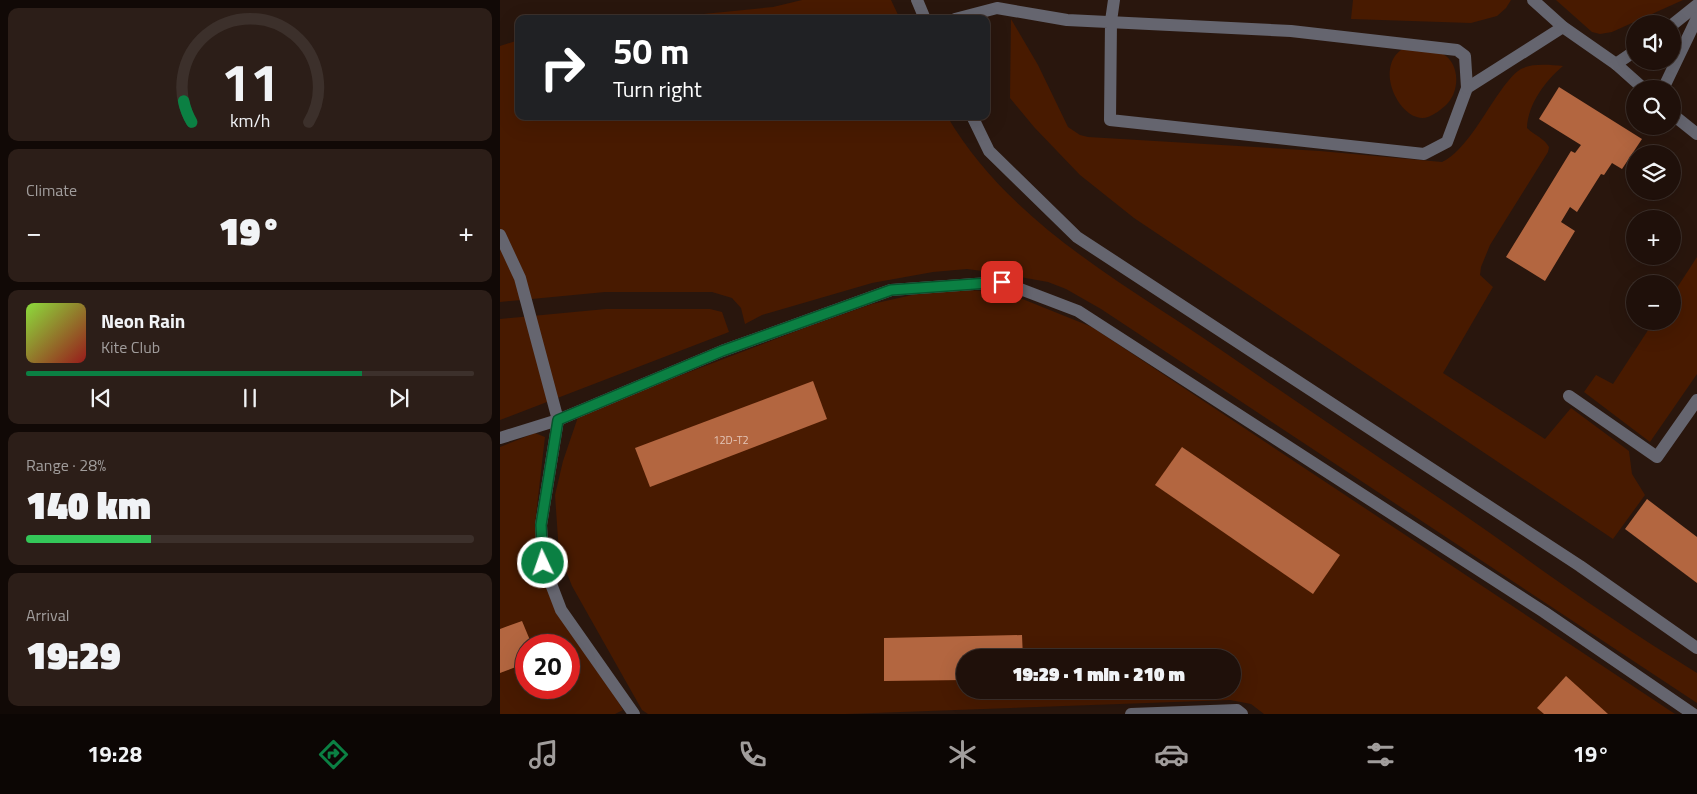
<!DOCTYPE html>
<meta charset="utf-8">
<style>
body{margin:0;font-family:"Titillium Web",sans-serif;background:#2c1e18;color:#f1f3f6;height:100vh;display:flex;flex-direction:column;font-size:19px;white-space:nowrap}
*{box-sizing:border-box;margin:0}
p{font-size:16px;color:#a19d9c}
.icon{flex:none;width:28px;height:28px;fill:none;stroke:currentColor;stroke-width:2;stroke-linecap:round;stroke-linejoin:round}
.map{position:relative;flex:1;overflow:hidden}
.panel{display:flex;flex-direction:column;gap:8px;padding:8px;background:#110906;width:500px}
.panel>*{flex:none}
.hud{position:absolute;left:15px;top:15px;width:475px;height:105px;border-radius:10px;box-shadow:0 5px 20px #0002,0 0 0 1px #3c302b;background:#202124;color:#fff;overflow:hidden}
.fabs{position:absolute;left:1126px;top:15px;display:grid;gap:10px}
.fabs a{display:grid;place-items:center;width:55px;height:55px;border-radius:50%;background:#1f100a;box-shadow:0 5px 20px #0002,0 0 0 1px #3c302b;font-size:25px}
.speed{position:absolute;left:15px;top:634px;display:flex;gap:10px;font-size:25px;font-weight:700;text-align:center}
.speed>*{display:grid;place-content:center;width:65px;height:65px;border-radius:50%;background:#1f100a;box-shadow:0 5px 20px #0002,0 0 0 1px #3c302b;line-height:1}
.speed .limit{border:8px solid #d22;background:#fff;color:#111}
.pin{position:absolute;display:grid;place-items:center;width:42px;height:42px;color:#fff;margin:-21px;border-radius:10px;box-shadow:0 2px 8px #0006}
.me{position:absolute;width:55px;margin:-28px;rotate:357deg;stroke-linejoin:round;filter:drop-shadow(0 0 4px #0008)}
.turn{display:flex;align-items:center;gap:18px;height:105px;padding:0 15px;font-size:22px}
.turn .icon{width:65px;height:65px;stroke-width:2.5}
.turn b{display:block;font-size:35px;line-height:42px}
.big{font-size:38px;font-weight:800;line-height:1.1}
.panel .widget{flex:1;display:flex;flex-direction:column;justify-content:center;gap:8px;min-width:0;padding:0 18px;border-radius:10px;background:#2c1e18}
.panel .dial{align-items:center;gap:0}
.dial svg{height:130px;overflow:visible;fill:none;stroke:#3c302b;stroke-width:7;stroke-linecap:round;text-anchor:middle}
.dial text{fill:#f1f3f6;stroke:none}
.song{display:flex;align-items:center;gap:15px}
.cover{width:60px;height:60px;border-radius:8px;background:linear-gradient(135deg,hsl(90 70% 55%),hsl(0 70% 35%))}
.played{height:5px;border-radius:2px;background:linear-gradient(90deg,#0b8043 75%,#3c302b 75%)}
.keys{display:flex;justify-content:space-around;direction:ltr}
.heat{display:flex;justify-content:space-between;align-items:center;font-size:28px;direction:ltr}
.charge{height:8px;border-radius:4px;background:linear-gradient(90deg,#34c759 28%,#3c302b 0)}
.trip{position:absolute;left:456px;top:649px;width:285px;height:50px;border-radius:25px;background:#1f100a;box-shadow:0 5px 20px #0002,0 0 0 1px #3c302b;font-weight:800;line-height:50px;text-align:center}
.dock{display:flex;height:80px;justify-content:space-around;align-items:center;background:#0c0604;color:#a19d9c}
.dock .icon{width:35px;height:35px}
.dock .current{color:#0b8043}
.dock b{font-size:22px;color:#f1f3f6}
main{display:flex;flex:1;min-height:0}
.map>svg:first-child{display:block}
</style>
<main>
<section class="panel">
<div class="widget dial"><svg viewBox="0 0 100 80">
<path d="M14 69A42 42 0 1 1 86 69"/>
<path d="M14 69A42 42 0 0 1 9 56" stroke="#0b8043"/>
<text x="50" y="56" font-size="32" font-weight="700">11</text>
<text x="50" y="72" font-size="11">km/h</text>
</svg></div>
<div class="widget"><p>Climate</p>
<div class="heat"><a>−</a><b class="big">19°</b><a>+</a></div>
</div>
<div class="widget">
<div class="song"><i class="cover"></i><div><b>Neon Rain</b><p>Kite Club</p></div></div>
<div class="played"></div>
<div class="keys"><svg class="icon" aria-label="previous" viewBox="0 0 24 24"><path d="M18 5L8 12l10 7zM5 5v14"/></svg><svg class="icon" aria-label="pause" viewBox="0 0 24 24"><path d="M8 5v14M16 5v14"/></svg><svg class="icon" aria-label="next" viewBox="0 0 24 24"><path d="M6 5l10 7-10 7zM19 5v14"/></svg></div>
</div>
<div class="widget"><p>Range · 28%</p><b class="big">140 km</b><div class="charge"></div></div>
<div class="widget"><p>Arrival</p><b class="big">19:29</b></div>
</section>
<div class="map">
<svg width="1197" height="714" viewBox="0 0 1197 714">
<rect width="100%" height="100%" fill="#29160d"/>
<g fill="#481a00" fill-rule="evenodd">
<path d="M302 0H391L400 19H153L273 7Z"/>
<path d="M853 0H1011L1006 8 997 16 971 23 851 19Z"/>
<path d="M1056 0H1183L1112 32 1100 34 1092 32Z"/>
<path d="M511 19 538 65 568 127 580 135 588 137 820 151 942 162C965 152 986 110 1002 89 1007 82 1014 73 1021 69 1032 63 1050 65 1063 66 1045 81 1028 104 1027 128 1034 135 1044 138 1049 147L1048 152 990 245 981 267 980 275 993 287 943 373 1045 439 1071 408 1129 451 1132 474 1145 495 1113 539 634 218 580 175 534 127 510 98Z"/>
<path d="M19 40V116H447C513 229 637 290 740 363 810 411 881 459 951 506 1004 542 1056 581 1110 617 1138 636 1168 655 1197 673V703L601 309 566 289 548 282 504 274 467 269 433 272 372 283 262 315 245 324 241 308 232 298 212 292H105L0 302V46Z"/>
<path d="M904 48C914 49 930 49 939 52 960 60 961 90 947 104 942 109 934 115 928 117 902 126 871 67 904 48Z"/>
<path d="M1197 257V374L1150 442 1084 392 1096 375 1113 384 1154 321H1172L1173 294Z"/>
<path d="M455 290 490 291 520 298 592 327 1175 714H764L751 704 730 700 346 714H148L142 710 72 586 59 553 55 495 63 461 79 414 307 327 372 304 421 293ZM465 658H732V690H465Z"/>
<path d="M106 309H210L222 312 229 332 0 420V319Z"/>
<path d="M35 433 45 437 35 524 57 594 123 710 115 714H0V447ZM26 645H69V688H26Z"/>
</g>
<g fill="#b36640">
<path d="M1059 87 1142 139 1122 169 1112 163 1104 175 1101 174 1077 212 1070 207 1061 222 1075 231 1045 281 1006 257 1071 151 1075 153 1081 145 1039 119Z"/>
<path d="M313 381 327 419 150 487 135 448Z"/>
<path d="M682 447 840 555 813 594 655 485Z"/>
<path d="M1147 499 1197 537V583L1125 529Z"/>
<path d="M22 621 32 645H26V663L0 673V629Z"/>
<path d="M522 635 523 658H465V680L384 681V638Z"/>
<path d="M1066 676 1108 714H1044L1037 708Z"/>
</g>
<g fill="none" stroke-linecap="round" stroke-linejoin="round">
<g stroke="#65656f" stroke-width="12">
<path d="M417 0 425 19"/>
<path d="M1033 0 1063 27 1116 64 1144 89"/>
<path d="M455 19 497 8 567 20 791 31 957 50 965 56 967 88 947 142 924 154 610 120 611 21 614 0"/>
<path d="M1172 25 1197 5"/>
<path d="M1116 64 1135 51"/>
<path d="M967 88 1063 27"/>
<path d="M1163 89 1197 18"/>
<path d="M1172 114 1197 134"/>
<path d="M472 116 489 151 577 237 1080 566 1197 648"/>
<path d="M0 235 20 278 58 420 41 525 43 563 61 610 134 714"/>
<path d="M1069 396 1157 457 1197 400"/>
<path d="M0 438 58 420 222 351 391 290 502 282 578 311 1044 612 1193 714"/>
<path d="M631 714 737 710 742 714"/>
</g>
</g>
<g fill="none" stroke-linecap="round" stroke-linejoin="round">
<defs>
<path id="route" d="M43 563 41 525 58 420 222 351 391 290 502 282"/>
</defs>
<use href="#route" stroke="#07532c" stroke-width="12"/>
<use href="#route" stroke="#0b8043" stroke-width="9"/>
</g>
<g text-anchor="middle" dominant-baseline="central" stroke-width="5" stroke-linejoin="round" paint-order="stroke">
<g font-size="11" fill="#e5c8ba">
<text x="231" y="440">12D-T2</text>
</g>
</g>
</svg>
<div class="fabs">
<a><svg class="icon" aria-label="sound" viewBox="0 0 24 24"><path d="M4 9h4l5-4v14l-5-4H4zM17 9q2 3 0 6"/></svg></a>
<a><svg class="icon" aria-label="search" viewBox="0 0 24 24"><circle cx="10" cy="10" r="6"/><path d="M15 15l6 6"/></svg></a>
<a><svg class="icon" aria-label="layers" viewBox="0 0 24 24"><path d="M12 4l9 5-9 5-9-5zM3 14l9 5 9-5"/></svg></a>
<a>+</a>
<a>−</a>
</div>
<div class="speed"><div class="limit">20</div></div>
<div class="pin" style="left:502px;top:282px;background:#d93025"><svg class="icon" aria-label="arrive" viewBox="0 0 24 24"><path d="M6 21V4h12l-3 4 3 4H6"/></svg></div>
<svg class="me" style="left:43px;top:563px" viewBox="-20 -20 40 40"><circle r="17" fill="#0b8043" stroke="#fff" stroke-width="3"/><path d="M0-11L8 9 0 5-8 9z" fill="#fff"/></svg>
<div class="trip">19:29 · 1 min · 210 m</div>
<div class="hud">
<div class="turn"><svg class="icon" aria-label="right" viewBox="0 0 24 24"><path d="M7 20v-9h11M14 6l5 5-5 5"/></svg><div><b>50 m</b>Turn right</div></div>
</div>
</div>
</main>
<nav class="dock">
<b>19:28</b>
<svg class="icon current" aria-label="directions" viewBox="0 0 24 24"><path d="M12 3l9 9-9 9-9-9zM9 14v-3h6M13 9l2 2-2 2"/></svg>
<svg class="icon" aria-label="music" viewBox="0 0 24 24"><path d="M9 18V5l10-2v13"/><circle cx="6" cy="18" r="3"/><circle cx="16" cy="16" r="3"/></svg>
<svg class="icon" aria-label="phone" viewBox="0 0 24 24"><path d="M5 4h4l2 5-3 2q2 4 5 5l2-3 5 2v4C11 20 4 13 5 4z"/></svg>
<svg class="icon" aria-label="climate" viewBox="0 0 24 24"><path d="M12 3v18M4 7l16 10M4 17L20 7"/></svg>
<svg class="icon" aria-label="car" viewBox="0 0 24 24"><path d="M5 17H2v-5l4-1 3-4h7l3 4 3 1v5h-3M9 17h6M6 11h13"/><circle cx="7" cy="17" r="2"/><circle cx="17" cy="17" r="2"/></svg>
<svg class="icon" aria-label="filters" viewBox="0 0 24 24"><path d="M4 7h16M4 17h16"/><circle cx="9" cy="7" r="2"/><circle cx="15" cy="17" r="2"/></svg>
<b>19°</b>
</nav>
